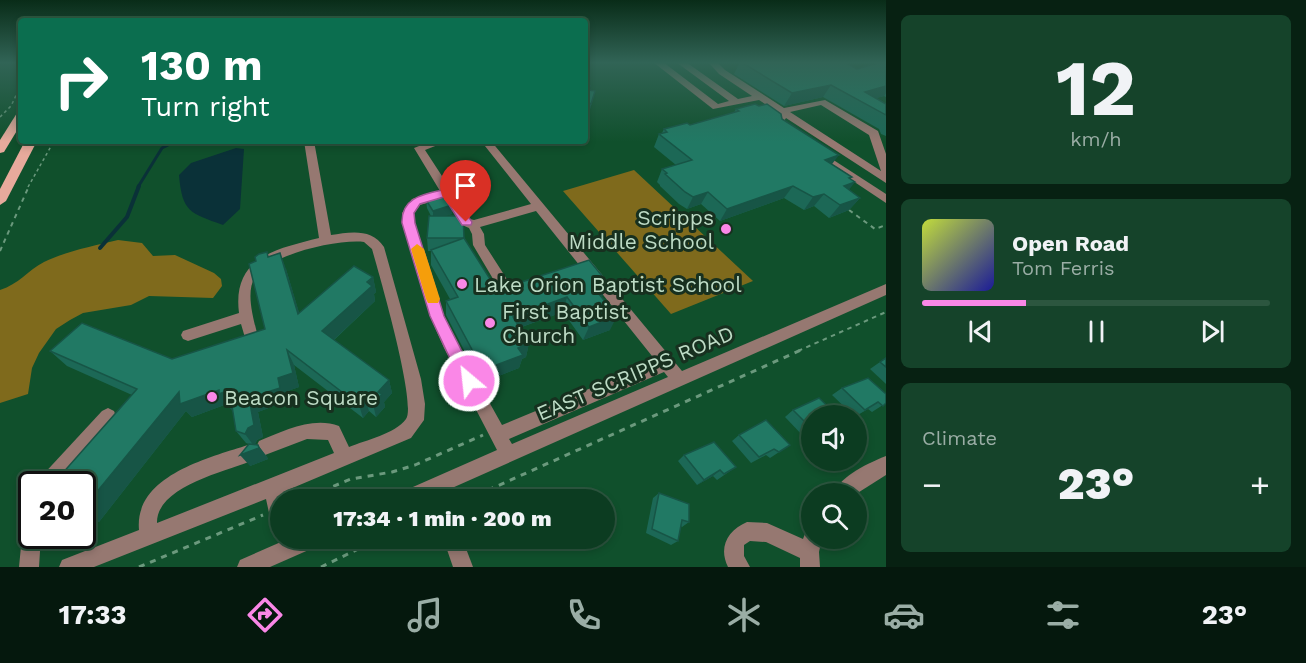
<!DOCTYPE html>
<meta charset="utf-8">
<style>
body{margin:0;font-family:"Work Sans",sans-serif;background:#15432a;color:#f1f3f6;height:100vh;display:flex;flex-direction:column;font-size:22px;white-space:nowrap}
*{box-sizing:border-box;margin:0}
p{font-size:20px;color:#9aada5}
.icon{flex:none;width:33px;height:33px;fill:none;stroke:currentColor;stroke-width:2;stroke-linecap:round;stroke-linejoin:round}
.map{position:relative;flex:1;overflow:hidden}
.drawer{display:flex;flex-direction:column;gap:15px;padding:15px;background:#072112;width:420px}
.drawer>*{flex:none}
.hud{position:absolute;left:18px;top:18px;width:570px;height:126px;border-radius:6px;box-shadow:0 3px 9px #0003,0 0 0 2px #2c563f;background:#0b6e4f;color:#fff;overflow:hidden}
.buttons{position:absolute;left:801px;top:405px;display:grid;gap:12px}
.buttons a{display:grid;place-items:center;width:66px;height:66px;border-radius:50%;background:#0c3c21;box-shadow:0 3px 9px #0003,0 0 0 2px #2c563f;font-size:30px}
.speed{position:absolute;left:18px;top:471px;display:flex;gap:12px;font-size:30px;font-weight:700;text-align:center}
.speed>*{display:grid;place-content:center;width:78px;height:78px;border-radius:50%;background:#0c3c21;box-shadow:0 3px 9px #0003,0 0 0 2px #2c563f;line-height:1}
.speed .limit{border:3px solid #111;border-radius:9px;background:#fff;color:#111}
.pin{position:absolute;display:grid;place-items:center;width:51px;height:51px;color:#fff;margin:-62px -26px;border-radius:50% 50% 50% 0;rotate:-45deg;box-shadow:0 0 6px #0007}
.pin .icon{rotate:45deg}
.me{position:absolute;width:66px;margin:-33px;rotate:332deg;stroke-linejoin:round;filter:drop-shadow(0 0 4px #0008)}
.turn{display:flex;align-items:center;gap:21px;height:126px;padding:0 24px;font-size:27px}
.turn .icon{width:78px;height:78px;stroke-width:2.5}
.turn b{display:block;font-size:42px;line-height:51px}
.big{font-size:45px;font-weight:800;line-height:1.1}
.drawer .tile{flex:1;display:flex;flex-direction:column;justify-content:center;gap:9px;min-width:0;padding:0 21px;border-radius:9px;background:#15432a}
.drawer .dial{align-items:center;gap:0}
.dial b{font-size:78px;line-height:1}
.song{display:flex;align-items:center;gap:18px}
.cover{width:72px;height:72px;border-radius:9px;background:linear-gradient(135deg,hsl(70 70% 55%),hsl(240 70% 35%))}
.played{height:6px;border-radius:3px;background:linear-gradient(90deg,#fa87e7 30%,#2c563f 30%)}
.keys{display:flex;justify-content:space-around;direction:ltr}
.heat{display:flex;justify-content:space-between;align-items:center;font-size:33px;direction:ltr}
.trip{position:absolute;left:270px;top:489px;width:345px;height:60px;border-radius:30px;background:#0c3c21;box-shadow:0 3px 9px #0003,0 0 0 2px #2c563f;font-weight:800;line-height:60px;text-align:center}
.dock{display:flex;height:96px;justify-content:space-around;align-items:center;background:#05180d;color:#9aada5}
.dock .icon{width:42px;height:42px}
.dock .selected{color:#fa87e7}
.dock b{font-size:27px;color:#f1f3f6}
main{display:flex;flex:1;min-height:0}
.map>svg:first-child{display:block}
</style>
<main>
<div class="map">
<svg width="886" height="567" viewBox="0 0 886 567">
<rect width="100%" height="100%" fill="#10502c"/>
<g fill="#7f6a1c">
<path d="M634 170 753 281 671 314 563 191Z"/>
<path d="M118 240 142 243 153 256 175 255 214 273 221 279 222 286 213 298 149 296 131 305 83 313 70 320 56 329 39 353 32 368 28 394 0 403V290C19 284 27 271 44 262 67 251 93 246 118 240Z"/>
</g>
<path fill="#0a3138" d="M236 148 244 149 240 209 223 225C190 213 182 212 179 175L191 163Z"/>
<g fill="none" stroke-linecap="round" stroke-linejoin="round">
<path stroke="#0a3138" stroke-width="3" d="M138 187 162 148 176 141"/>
<path stroke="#0a3138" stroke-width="4" d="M100 248 127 217 139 186"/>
<g stroke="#6b997d" stroke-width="1.5" stroke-dasharray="3 3" stroke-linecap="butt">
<path d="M0 117 11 106 21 85"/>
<path d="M28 187 54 141"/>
</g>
<g stroke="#6b997d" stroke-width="2" stroke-dasharray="4.5 4.5" stroke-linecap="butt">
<path d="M849 210 875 229 886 225"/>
<path d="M0 251 29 186"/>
<path d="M798 351 886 312"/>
</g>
<g stroke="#6b997d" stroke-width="3" stroke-dasharray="6 6" stroke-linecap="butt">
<path d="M300 500 351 479 392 472 415 465 483 435"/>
<path d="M466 500 801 350"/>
<path d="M139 567 263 515"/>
<path d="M321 567 381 538"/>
</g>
<g fill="#967871" fill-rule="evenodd">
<path d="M653 62H663L718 104 729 101 676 62H686L738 99 752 96 719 74 708 62H717L725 70 784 108 825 100 878 131 886 154V183L786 118 784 121H778L777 112 759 100 713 109ZM821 105 869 135 881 171 790 112Z"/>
<path d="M304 141H314L331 235C350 232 372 228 384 247L421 379 425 404 424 420 411 438 283 492 285 500H280V533L273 531 266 499 94 567H59L62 560 139 530C134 476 208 458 248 445L254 448 257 454 254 460C228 471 156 486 157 523L334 453 328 440 307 439 265 455 259 453 256 447 259 441C283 431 313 416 339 426L349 447C366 440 395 434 406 419 417 404 379 274 372 249L364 242C338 239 271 254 255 277 245 293 254 320 258 337L256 341 251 343 246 341 241 324 188 341 183 339 181 335 183 331 239 313C232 257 276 249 319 238Z"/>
<path d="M432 141H448L425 150 470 219 474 220 531 204 481 141H491L682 371 886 284V295L425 500H394L397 494 497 450 444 348 430 316 403 223 402 213 412 199 440 191 414 148ZM444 198 462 225 469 228 472 234 473 245 502 294 507 295 527 291 529 287 527 283 522 282 510 284 485 245 484 234 480 227 536 211 656 361 502 425 455 341 444 316 415 223 414 213 420 205ZM664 372 668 377 512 444 509 439Z"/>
<path d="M818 150 886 194V203L814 155V151Z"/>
<path d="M108 408 114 411 116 416 114 421 58 484H37L40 478 102 411Z"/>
<path d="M886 456V475L856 494H833C841 475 869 463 886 456Z"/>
<path d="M32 517V536H41L39 567H19L23 526 25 519Z"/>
<path d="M747 522 767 523 803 539 806 531 812 529V538H822L819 552 820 567H800V558L766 542 750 541 744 545V556L750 567H728C718 547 728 530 747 522Z"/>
<path d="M290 538H322L320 545 270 567H237L240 560Z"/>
<path d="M443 538H462L473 567H453Z"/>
</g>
<g fill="#e7aa9c" fill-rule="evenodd">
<path d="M21 112V124L4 152 0 153V140L17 113Z"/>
<path d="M25 141H37L6 201 0 205V189Z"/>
</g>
</g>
<g fill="#1c6856">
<path d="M740 62H844L857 69 886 62V97L884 96 876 98 886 104V136L881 134 879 129 823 97 784 106 734 74Z"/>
<path d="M585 85 589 90 595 91 588 116 585 115Z"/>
<path d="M736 109 782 119 832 164 852 177 850 179 849 190 860 198 849 210 829 218 814 206 804 210 784 198 720 221 701 204 687 209 679 204 660 186V185L657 182 662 169 676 165 654 147 659 134 662 133 664 129 690 125 734 113Z"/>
<path d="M426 200 452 205V214L443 216H463L464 239 497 290 602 297 610 330 583 340 563 312 519 328 529 343 526 357 522 359 519 368 481 383 446 315V301L450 299 431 265V251H428L427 238 431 216 427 208Z"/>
<path d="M269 257 286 269 299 313 373 277 376 292 374 294 375 301 334 340 389 380 392 393 384 402 385 407 376 417 369 411 363 418 294 365 299 387 285 392 287 401 258 412 263 437 257 440 255 444 258 445 267 457 268 459 250 466 249 444 246 443 236 431 233 411 227 404 192 417 186 411 99 522 97 521 92 528 132 395 67 366 50 351 172 359 265 329Z"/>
<path d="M886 358V384L870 369 880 362Z"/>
<path d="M842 388 886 403 872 412 868 409 856 416H854L832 395Z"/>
<path d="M793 410 812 416V434L805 438 785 417Z"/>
<path d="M739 435 790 445 770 458 766 455 751 463 732 441Z"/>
<path d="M684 455 736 467 717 480 713 476 697 485 678 461Z"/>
<path d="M659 493 689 522 682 527 681 526 678 541 671 545 646 533 653 498Z"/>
</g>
<g fill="#175546">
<path d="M831 85 823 97 784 106 792 93Z"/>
<path d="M886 86V93L884 96 862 102 865 92Z"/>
<path d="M595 91 592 103 588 116 591 104Z"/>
<path d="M839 155 829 168 825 160Z"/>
<path d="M852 177 844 186 855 182 845 195 834 199 849 178Z"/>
<path d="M793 186 784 198 720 221 727 209Z"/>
<path d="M708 192 701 204 687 209 693 197Z"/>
<path d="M824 194 814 206 804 210 813 197Z"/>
<path d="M860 198 849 210 829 218 840 205Z"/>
<path d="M452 205V214L433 219V211Z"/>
<path d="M280 253 286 269 304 329 298 314Z"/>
<path d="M373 277 376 292 374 294 375 301 327 346 322 331Z"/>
<path d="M608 283 602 297 594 288Z"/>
<path d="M567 297 563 312 510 331 513 317Z"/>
<path d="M617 316 610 330 583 340 589 327Z"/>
<path d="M529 343 526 357 522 359 519 368 481 383 483 370 518 348Z"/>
<path d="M287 350 294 365 299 387 285 392 287 401 258 412 263 437 257 440 254 446 245 434 249 398 278 378Z"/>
<path d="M389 380 392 393 384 402 385 407 376 417 373 404 378 392Z"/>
<path d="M219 390 224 392 231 400 235 415 227 404 192 417 186 411 99 522 97 521 92 528 82 524V510L179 392Z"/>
<path d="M365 398 369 411 363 418 359 405Z"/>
<path d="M258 445 267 457 268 459 250 466 240 455Z"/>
<path d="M720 470 713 476 697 485 704 480Z"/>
</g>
<g fill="#217964" stroke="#175546" stroke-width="1.5">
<path d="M741 62H844L857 69 881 62H886V86L865 92 886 104V115L831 85 792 93Z"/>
<path d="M585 85 590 86 588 90 595 91 591 104 587 102 585 103Z"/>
<path d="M755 104 759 106 767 104 781 114 782 119 839 155 825 160 852 177 849 178 855 182 844 186 860 198 840 205 824 194 813 197 793 186 727 209 708 192 693 197 685 192 665 174 667 173 662 169 692 160 659 134 667 132 664 129 687 123 690 125 739 111 736 109Z"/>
<path d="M445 195 452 205 433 211 426 200Z"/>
<path d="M429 216H463L464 238H427Z"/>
<path d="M464 238 497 290 589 260 608 283 594 288 617 316 589 327 567 297 513 317 529 343 518 348 523 355 483 370 446 301 458 297 431 250Z"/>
<path d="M267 252 268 257 280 253 298 314 354 266 373 277 367 282 372 286 322 331 389 380 378 392 382 394 373 404 365 398 359 405 287 350 293 373 278 378 280 388 249 398 254 425 248 428 245 434 236 431 231 400 225 402 224 392 219 394V390L180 404 179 392 82 510V484H53L137 389 50 351 82 323 172 359 265 329 249 264 256 261 255 257 259 254Z"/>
<path d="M886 358V367L880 362Z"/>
<path d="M868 378 886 394V403L883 406 878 402 865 410 842 388Z"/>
<path d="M819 398 838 416H812V429L793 410Z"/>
<path d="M766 420 790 445 779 452 774 449 759 457 739 435Z"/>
<path d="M714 442 736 467 724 474 720 470 704 480 684 455Z"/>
<path d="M249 444 258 445 259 448 240 455Z"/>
<path d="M659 493 689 504V522L682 520 678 541 652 529Z"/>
</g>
<linearGradient id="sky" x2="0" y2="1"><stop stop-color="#092c18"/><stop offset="0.44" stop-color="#316456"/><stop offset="1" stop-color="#316456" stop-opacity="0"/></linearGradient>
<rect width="886" height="142" fill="url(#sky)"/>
<path fill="#fa87e7" stroke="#a25896" stroke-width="1.5" d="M447 189 451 190 472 222 471 225H462L444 197 420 204 414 213 415 223 444 316 477 381 474 386 469 388 463 386 430 316 402 223C401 196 426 194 447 189Z"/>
<path fill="#f59e0b" d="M417 244 424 249 440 299 438 303H428L426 299 411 249Z"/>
<g fill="#fa87e7" stroke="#17301f" stroke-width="2">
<circle cx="726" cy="229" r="6"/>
<circle cx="462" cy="284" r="6"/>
<circle cx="490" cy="323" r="6"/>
<circle cx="212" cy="397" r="6"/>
</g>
<g text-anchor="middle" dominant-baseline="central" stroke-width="6" stroke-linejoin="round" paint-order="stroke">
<g font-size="21" fill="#bddbc5" stroke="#17301f" text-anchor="start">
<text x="714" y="217" text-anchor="end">Scripps<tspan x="714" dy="24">Middle School</tspan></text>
<text x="474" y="284">Lake Orion Baptist School</text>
<text x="502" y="311">First Baptist<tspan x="502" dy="24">Church</tspan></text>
<text x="224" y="397">Beacon Square</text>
</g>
<g font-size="21" fill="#bddbc5" stroke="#17301f">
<text transform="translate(635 373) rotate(-23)">EAST SCRIPPS ROAD</text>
</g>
</g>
</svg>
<div class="buttons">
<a><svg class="icon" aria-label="sound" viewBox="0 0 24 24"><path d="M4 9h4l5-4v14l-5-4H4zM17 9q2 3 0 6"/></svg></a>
<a><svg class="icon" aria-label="search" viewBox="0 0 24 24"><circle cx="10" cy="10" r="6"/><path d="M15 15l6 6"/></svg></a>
</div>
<div class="speed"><div class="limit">20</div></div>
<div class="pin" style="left:466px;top:222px;background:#d93025"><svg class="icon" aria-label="arrive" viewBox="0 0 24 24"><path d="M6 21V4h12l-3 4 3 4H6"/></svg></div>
<svg class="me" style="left:469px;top:381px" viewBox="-20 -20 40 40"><circle r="17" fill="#fa87e7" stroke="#fff" stroke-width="3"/><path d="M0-11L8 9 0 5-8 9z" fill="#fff"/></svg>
<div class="trip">17:34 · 1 min · 200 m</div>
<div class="hud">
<div class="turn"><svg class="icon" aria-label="right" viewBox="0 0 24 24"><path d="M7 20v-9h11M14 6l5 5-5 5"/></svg><div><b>130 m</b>Turn right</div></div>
</div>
</div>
<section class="drawer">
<div class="tile dial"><b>12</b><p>km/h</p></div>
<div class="tile">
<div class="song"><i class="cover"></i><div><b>Open Road</b><p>Tom Ferris</p></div></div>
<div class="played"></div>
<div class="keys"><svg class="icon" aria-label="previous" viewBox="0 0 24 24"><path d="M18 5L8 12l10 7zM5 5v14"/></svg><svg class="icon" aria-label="pause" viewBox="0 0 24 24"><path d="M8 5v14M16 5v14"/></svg><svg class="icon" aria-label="next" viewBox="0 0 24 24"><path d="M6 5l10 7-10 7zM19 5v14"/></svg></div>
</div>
<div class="tile"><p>Climate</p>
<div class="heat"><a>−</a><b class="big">23°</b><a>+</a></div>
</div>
</section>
</main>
<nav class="dock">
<b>17:33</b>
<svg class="icon selected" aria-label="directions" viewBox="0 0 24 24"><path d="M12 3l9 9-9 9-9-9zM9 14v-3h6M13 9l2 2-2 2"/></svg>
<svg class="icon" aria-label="music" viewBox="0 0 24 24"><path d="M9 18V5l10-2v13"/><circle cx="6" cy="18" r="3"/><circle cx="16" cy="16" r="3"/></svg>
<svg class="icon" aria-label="phone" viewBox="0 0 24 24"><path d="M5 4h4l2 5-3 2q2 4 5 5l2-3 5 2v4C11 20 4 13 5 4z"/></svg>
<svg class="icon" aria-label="climate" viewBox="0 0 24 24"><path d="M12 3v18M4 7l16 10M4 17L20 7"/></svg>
<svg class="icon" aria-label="car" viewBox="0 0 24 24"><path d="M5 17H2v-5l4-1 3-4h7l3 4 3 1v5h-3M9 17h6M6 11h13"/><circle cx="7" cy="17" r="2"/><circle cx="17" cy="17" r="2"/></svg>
<svg class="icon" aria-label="filters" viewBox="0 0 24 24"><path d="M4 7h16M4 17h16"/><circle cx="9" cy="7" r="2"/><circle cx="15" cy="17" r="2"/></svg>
<b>23°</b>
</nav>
